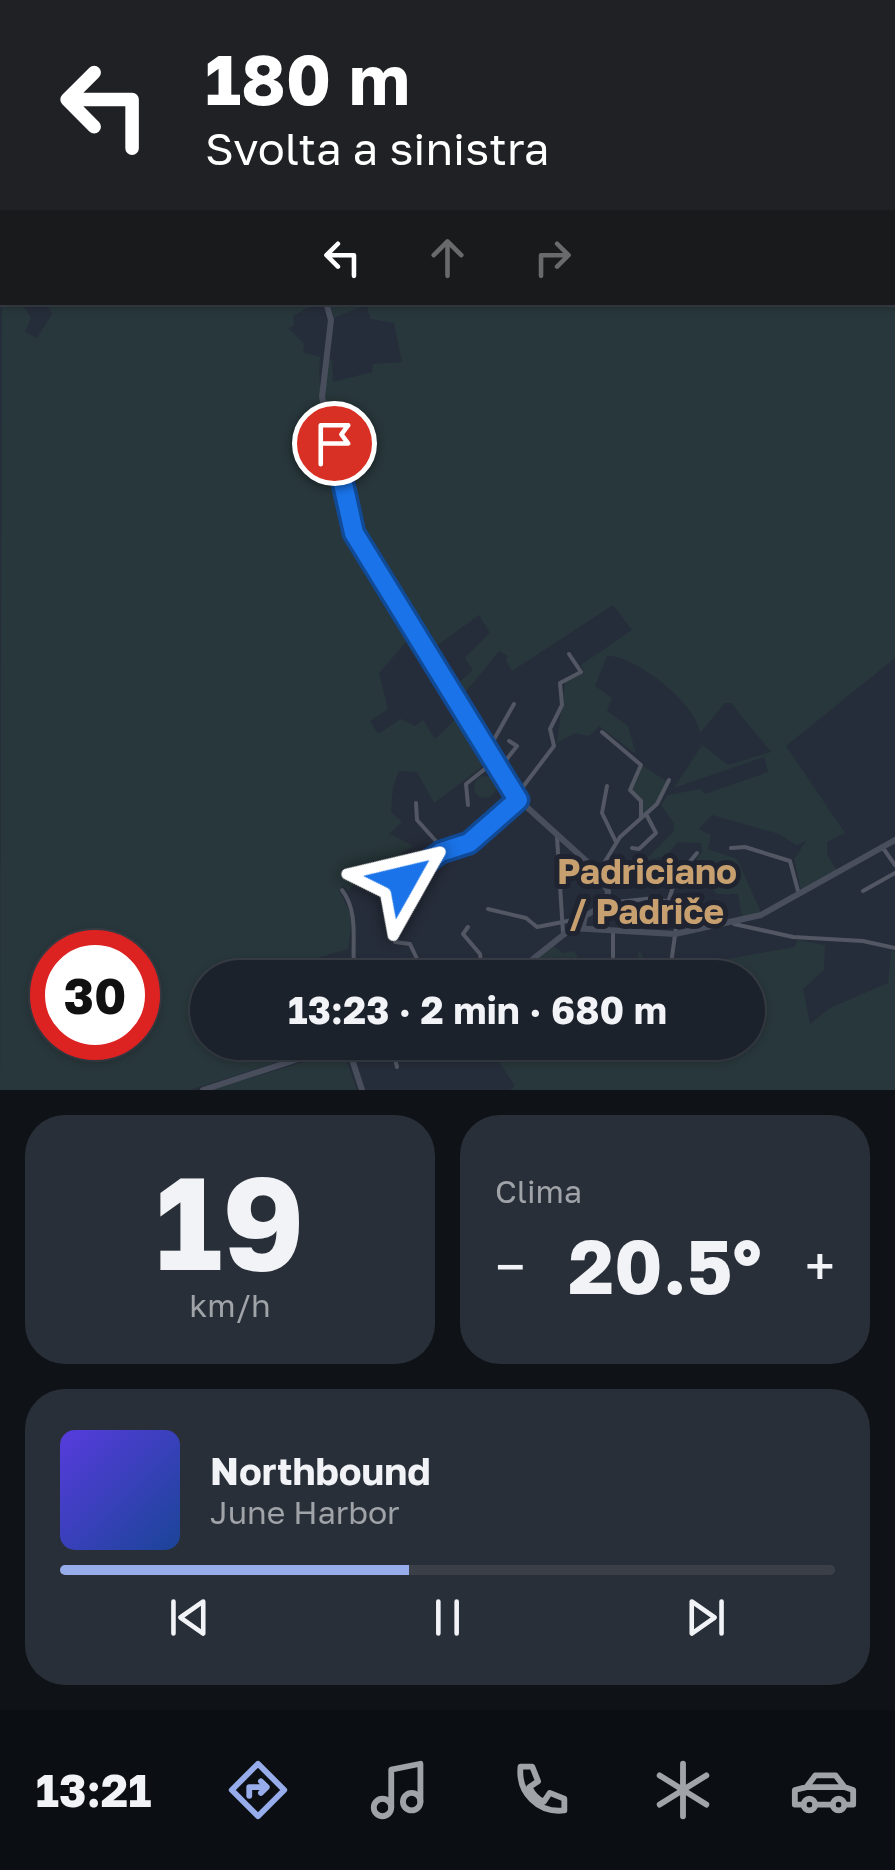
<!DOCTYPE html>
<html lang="it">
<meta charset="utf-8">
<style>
body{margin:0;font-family:"Golos Text",sans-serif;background:#292f38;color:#f1f3f6;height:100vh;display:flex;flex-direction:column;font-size:38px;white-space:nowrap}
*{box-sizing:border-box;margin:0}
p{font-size:32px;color:#a0a4a9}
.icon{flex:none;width:55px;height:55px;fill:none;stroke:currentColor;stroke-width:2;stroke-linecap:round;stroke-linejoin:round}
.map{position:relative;height:1090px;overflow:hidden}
.side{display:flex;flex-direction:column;gap:25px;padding:25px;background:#0f1318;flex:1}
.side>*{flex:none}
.banner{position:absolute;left:0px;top:0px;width:895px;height:305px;box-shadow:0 2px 8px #0004,0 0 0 2px #3a3f48;background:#202124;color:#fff;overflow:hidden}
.speed{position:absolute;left:30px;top:930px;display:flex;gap:20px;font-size:50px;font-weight:700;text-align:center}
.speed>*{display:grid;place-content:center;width:130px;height:130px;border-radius:50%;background:#1c222c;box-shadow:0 2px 8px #0004,0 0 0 2px #3a3f48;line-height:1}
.speed .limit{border:15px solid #d22;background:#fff;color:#111}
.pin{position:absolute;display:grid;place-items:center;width:85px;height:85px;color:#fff;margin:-42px;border:5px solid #fff;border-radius:50%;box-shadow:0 2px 10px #0007}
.me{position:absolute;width:110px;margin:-55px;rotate:53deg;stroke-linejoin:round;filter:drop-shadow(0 0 8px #0008)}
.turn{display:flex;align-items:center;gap:35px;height:210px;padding:0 40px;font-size:45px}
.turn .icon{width:130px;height:130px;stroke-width:2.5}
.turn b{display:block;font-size:70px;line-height:85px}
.lanes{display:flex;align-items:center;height:95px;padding:0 40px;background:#0003;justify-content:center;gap:50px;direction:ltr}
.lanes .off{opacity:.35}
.big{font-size:75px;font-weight:700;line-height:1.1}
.side .tile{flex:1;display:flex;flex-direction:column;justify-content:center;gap:15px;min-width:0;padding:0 35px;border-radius:40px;background:#292f38}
.side .dial{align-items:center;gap:0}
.dial b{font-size:130px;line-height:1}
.song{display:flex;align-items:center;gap:30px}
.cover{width:120px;height:120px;border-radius:15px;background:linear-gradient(135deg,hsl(250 70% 55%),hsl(220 70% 35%))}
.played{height:10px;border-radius:5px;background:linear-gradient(90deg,#96aceb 45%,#3a3f48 45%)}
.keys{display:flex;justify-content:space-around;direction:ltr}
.heat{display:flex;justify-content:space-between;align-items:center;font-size:55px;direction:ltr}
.side .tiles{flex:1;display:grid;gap:25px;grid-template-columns:1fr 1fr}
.tile:last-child{grid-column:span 2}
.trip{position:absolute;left:190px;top:960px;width:575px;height:100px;border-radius:50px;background:#1c222c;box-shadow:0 2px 8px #0004,0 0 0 2px #3a3f48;font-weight:700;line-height:100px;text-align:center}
.menu{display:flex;height:160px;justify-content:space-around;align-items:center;background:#0b0e12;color:#a0a4a9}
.menu .icon{width:70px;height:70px}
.menu .selected{color:#96aceb}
.menu b{font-size:45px;color:#f1f3f6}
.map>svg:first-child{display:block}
</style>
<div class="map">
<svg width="895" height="1090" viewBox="0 0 895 1090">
<rect width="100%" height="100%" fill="#262d3a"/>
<g fill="#28373b" fill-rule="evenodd">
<path d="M0 0 219 2H2L0 225Z"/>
<path d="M226 0H895V147L892 2Z"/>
<path d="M895 160V658L786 746 845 833 827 842V854L837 871 801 890 794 860 806 841 796 845 779 834 712 815 699 829 711 835 708 849 737 859 761 912 742 916 738 894H717L691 866 702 852 701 843 678 842 666 856 641 861 640 872 621 868 638 853 649 857 673 832 674 823 661 805 668 795 700 789 705 794 768 772 764 757 674 788 702 745 728 765 771 752 731 703H725L700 733C698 705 634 654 607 656L595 686 612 698 607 711 628 726 636 754 599 726 589 736 575 733 557 743 565 682 584 673 581 665 632 630 613 605 512 671 506 661 508 656 499 651 460 699 454 687 473 670 465 658 490 633 479 615 431 650 355 528 325 396 326 361 332 359 333 382 372 372 373 364 402 362 394 323 371 319 366 305 334 318 331 303 892 302Z"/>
<path d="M2 295V302L21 303 31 318 25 332 37 338 52 314 47 303H308L311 306 293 316 294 326 288 328 304 344 303 352 320 357C313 417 354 474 345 532L352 536 413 634 379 673 388 709 370 721 378 734 401 719 415 726 423 720 435 739 462 713 491 760 434 803 417 772 399 771 393 787 391 812 402 822 389 834 413 846 401 854 404 868 390 879 374 860 348 891 344 886 339 890 352 917 348 949 306 961 311 977 208 978V1042L282 1043 287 1059 190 1090H0ZM52 952H138V1038H52Z"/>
<path d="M641 765 668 782 657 804 641 817V801L630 790Z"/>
<circle cx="485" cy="787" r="11"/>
<path d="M797 940 825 945 824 970 803 989 810 1024 830 1008 888 983 891 950 895 951V1090H510L515 1086 487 1043H505L511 1052 522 1042H748V978L695 977 693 965 795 947Z"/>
<path d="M553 946 563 953 574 951 584 966 590 963 615 977 517 978Z"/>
<path d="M639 950 646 962H668L667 977 634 978Z"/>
<path d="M333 1053 347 1062 357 1090H211Z"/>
</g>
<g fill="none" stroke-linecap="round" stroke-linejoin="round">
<g stroke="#525763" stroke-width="4">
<path d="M222 0V2"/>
<path d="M0 268 2 266"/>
<path d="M0 287H2"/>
<path d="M602 732 641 765 630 790 641 801V817"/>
<path d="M488 750 514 704"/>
<path d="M499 769 517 746 509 741"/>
<path d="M607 786 602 813 616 842"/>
<path d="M516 796 554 746 550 729 562 705 560 683 581 672 569 654"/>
<path d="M416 803 417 820 444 850"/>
<path d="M468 805 466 784 495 761"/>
<path d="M557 837 563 933"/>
<path d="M632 848 639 849 656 833 646 814"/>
<path d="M731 848 745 847 790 861 798 891"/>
<path d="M883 848 895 865"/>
<path d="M598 873 620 837 657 804 669 780"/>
<path d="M403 880 441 852 469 843 519 800"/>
<path d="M342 890C361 915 350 948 355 978"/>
<path d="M863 891 895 873"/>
<path d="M668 902 676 878 697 853"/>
<path d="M607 903 655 898 668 902 676 928 669 978"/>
<path d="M488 909 526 918 537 927 583 918"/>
<path d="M734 924 793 937 863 941 895 948"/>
<path d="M468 927 463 934 480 954 483 978"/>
<path d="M613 930V964"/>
<path d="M395 942 410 944 426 978"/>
<path d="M391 1042 397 1067"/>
<path d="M457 1049 463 1042"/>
</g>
<g stroke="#494e5d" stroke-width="6">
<path d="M892 152 895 151"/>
<path d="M326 302 331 320 322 397 351 528 519 800 594 868 608 891 607 903 585 916 583 926"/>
<path d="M509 978 572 928 675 934 761 915 895 840"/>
<path d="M347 1044 362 1090"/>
<path d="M354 1061 357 1042"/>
<path d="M203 1090 350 1042"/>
</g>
</g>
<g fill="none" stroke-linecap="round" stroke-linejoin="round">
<defs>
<path id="route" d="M334 443 354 533 518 800 469 843 441 852 403 880"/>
</defs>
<use href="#route" stroke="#114b97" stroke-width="25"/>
<use href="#route" stroke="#1a73e8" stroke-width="18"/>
</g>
<g text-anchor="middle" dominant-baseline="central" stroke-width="10" stroke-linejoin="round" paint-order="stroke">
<g font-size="35" font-weight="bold" fill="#c8a06f" stroke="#1f2430">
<text x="647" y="871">Padriciano<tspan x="647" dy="40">/ Padriče</tspan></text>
</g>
</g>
</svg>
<div class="speed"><div class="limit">30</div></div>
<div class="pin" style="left:334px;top:443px;background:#d93025"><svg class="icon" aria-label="arrive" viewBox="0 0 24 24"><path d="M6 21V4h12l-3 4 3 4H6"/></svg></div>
<svg class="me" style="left:403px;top:880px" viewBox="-20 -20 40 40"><path d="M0-17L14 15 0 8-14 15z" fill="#1a73e8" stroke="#fff" stroke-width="4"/></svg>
<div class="trip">13:23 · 2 min · 680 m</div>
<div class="banner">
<div class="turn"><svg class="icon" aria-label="left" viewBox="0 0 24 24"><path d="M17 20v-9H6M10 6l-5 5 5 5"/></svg><div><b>180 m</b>Svolta a sinistra</div></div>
<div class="lanes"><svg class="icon" aria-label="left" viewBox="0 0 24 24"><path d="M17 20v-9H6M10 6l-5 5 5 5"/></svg><svg class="icon off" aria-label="ahead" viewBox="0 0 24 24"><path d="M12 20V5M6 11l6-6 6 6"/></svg><svg class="icon off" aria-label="right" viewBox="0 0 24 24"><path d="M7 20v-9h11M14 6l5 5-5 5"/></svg></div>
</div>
</div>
<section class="side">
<div class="tiles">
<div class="tile dial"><b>19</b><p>km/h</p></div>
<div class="tile"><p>Clima</p>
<div class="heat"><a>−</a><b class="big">20.5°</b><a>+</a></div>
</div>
<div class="tile">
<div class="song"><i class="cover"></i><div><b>Northbound</b><p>June Harbor</p></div></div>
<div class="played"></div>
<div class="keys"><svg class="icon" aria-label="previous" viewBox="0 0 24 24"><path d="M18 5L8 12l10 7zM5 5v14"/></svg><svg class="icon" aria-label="pause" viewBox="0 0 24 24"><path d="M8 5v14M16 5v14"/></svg><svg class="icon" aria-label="next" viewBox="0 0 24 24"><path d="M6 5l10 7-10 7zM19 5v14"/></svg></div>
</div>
</div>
</section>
<nav class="menu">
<b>13:21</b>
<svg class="icon selected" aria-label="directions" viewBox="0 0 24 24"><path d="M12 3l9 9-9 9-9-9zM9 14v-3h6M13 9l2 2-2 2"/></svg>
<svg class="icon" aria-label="music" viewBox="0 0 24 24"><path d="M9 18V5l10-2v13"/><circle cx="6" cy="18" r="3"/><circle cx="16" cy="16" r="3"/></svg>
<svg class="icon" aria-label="phone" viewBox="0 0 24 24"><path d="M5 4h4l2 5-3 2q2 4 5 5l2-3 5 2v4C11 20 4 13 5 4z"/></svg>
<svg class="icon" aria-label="climate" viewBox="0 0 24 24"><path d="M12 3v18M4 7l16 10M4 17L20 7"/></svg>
<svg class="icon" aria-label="car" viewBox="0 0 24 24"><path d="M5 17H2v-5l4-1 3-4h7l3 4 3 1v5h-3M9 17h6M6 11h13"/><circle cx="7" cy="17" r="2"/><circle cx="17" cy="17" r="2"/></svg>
</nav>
